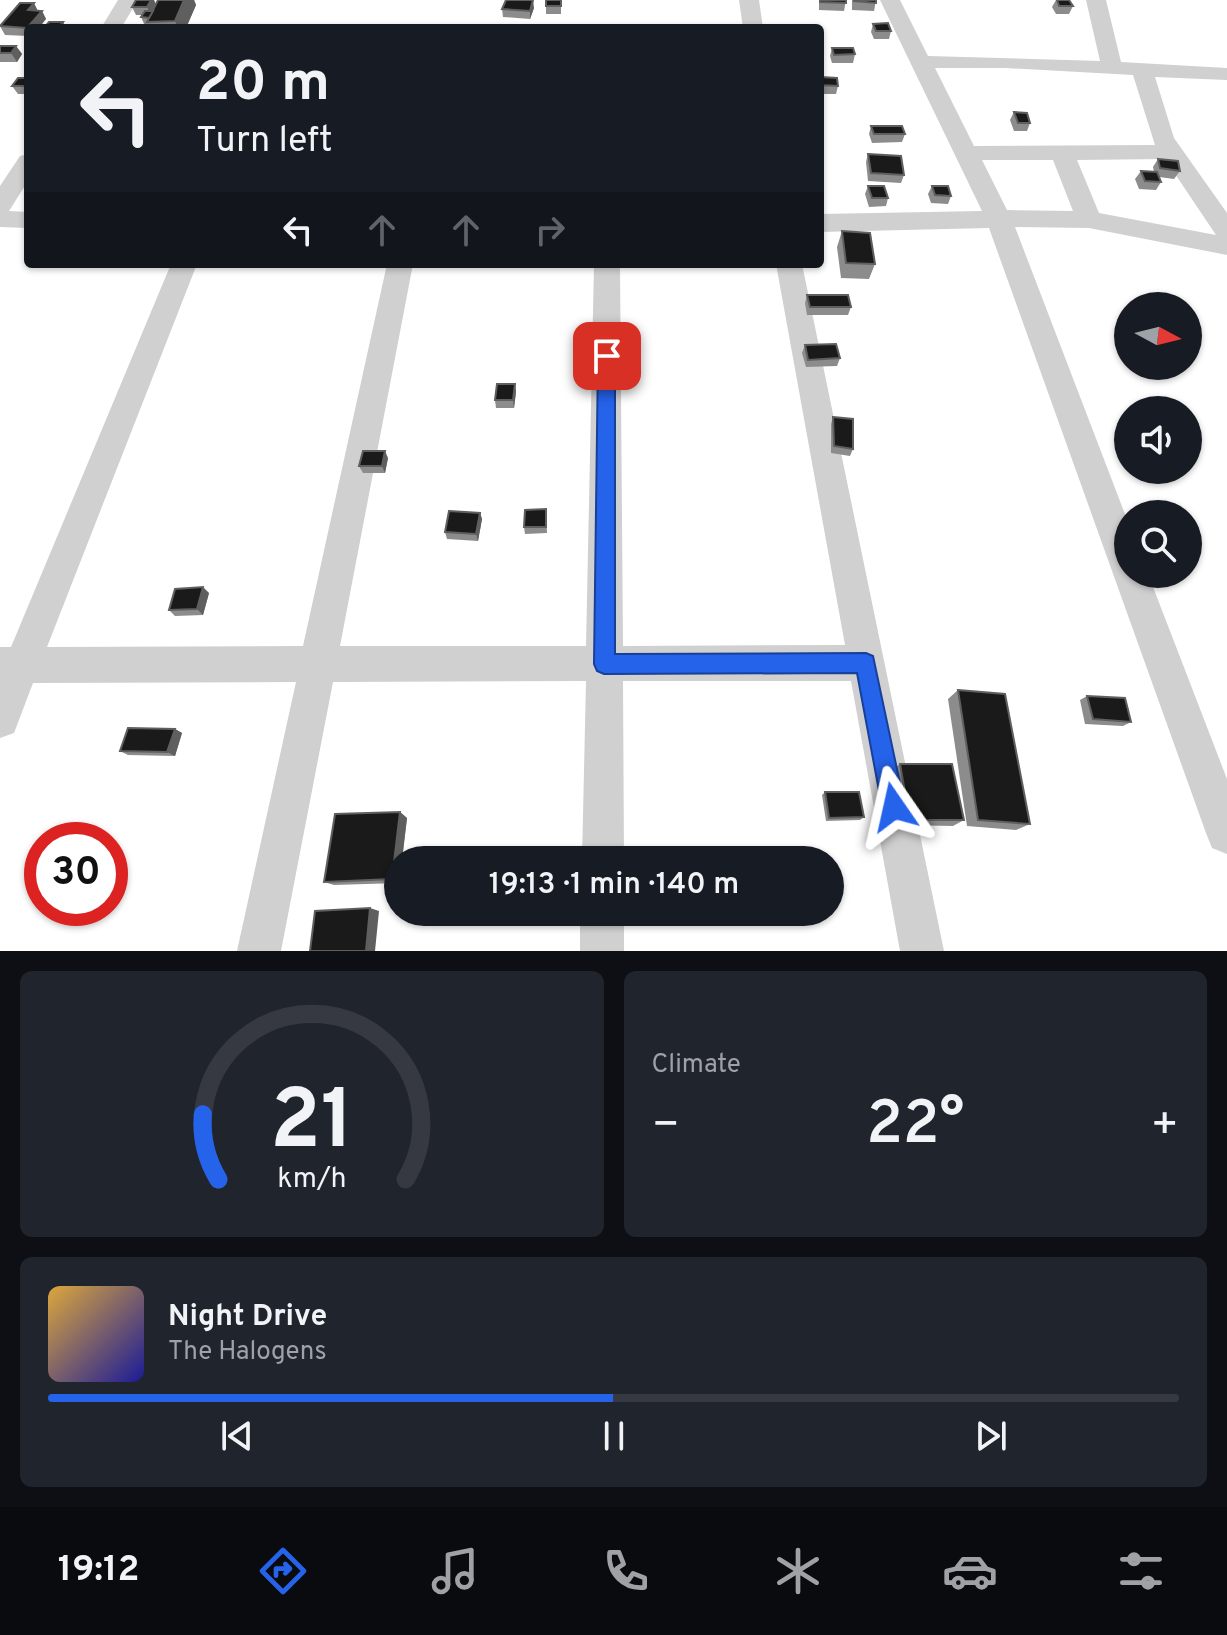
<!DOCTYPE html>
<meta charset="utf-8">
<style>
body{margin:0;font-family:Overpass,sans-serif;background:#20242c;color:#f1f3f6;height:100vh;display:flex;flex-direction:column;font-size:30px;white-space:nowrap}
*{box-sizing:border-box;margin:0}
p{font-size:26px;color:#9ea1a6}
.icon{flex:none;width:44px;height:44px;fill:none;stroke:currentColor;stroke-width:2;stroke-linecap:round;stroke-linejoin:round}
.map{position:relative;height:951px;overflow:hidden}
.details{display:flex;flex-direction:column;gap:20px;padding:20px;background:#0d0f14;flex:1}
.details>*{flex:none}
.banner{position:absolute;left:24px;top:24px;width:800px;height:244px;border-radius:8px;box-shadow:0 2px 6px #0004;background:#171b24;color:#f1f3f6;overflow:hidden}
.needle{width:52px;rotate:97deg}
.tools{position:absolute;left:1114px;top:292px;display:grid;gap:16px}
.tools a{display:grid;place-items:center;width:88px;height:88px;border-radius:50%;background:#171b24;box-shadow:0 2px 6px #0004;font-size:40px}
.speed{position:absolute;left:24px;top:822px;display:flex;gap:16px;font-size:40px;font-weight:700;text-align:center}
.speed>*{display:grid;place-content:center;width:104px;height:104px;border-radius:50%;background:#171b24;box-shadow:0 2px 6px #0004;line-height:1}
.speed .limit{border:12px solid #d22;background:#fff;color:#111}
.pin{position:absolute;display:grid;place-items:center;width:68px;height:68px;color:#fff;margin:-34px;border-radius:16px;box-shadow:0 4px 12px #0006}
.me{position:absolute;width:88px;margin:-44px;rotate:349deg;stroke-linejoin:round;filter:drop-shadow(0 0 6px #0008)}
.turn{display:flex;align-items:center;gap:28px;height:168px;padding:0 40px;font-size:36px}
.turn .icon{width:104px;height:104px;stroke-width:2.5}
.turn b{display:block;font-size:56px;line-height:68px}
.lanes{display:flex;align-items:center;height:76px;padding:0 40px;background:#0003;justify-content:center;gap:40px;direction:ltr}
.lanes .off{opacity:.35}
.big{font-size:60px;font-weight:600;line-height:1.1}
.details .widget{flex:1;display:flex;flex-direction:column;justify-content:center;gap:12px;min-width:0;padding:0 28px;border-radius:12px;background:#20242c}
.details .dial{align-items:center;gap:0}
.dial svg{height:208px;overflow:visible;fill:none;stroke:#363941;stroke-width:7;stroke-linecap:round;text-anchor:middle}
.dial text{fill:#f1f3f6;stroke:none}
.song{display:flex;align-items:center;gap:24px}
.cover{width:96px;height:96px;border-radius:12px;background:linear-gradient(135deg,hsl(40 70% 55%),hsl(240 70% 35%))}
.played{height:8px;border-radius:4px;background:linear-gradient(90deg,#2563eb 50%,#363941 50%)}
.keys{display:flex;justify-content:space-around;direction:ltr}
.heat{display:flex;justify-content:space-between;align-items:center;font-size:44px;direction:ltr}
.details .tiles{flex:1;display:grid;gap:20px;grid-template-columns:1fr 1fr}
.widget:last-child{grid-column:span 2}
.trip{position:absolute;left:384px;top:846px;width:460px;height:80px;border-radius:40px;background:#171b24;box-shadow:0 2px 6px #0004;font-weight:600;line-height:80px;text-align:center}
.tabs{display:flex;height:128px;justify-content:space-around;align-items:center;background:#090b0e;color:#9ea1a6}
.tabs .icon{width:56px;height:56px}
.tabs .active{color:#2563eb}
.tabs b{font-size:36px;color:#f1f3f6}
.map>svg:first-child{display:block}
</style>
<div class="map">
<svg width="1227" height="951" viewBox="0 0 1227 951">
<rect width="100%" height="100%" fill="#fff"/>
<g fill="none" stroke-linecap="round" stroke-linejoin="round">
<g fill="#d0d0d0" fill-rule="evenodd">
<path d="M118 0H138L121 28H101Z"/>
<path d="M739 0H759L763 28H743Z"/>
<path d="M880 0H900L928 56 1100 61 1086 0H1106L1121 62 1227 68V80L1155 77 1174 138 1227 213V255L1089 228 1015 227 1128 522V574H1148L1227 779V854L1212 848 1206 833 989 228 820 232V214L982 211ZM935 68H1005L1133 75 1155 145 974 146ZM1165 159 1216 235 1099 213 1077 160ZM982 160H1053L1073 211 1007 210Z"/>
<path d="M28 154V181L9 211 28 212V228L0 227V186L20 156Z"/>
<path d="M171 264H197L47 647 303 646 387 264H413L340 646H586L594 264H620L623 646 845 645 776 264H802L944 951H900L851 681H623L624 860H582L586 681 333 682 281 951H237L296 682 33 683 14 733 0 738V647H11Z"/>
<rect x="580" y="912" width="44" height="39"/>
</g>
</g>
<g fill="#8c8c8c">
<path d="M154 0 156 5 158 0H194L196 5 186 28H151L149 26H145L141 17 142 15H136L132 7Z"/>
<rect x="546" y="0" width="15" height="14"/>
<path d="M819 0H846L844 11 819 10Z"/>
<path d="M852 0H876L874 11 852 10Z"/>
<path d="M1056 0H1069L1073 6 1069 14H1056L1052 7Z"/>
<path d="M534 8 530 19 503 17 502 9Z"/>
<path d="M38 11H42L46 19 28 28V36L5 35 0 26Z"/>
<path d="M873 24 891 31 889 39H874L871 32Z"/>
<path d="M0 46H16L22 54 17 62H0Z"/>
<path d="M832 48 855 54 853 63H832L830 56Z"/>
<path d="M820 77 838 86 836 94H820Z"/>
<path d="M28 78V94H18L12 86Z"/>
<path d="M1014 112 1030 123 1027 131H1014L1010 120Z"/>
<path d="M871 126 905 134 902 142 872 143 869 134Z"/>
<path d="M868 154 904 175 901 183 868 181 866 162Z"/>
<path d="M1158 159 1180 171 1174 179 1159 177 1161 182 1156 190 1139 189 1135 179 1141 171 1154 172 1153 167Z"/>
<path d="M868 186 888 198 886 206 869 207 865 194Z"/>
<path d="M932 186 951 196 948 204 931 203 928 194Z"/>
<path d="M842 231 875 264 869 279 841 278 837 247Z"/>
<path d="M807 295 851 307 848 315H807L805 303Z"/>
<path d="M805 345 840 358 837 366 806 367 802 353Z"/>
<path d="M515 384 516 392 514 408H496L495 400Z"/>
<path d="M833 417 853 449 850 456 831 453V424Z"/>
<path d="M388 458 385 473H363L359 466Z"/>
<path d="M546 509 547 533 525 534 524 527Z"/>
<path d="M480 513 482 519 478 541 447 539 445 532Z"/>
<path d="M209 593 203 615 175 616 169 610Z"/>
<path d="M958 690 1030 824 1016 830 967 826 948 699Z"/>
<path d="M1087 696 1131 722 1123 726 1085 724 1080 700Z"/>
<path d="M175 729 182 733 175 756 128 755 120 751Z"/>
<path d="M900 764 964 820 953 826 901 825 891 771Z"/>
<path d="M825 792 864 817 860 820 826 821 822 795Z"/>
<path d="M400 812 407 818 402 860H398V883L334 885 324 882Z"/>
</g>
<g fill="#5f5f5f">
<path d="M151 0H154L156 5 151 15 147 7Z"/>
<path d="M184 0H194L196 5 186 28H178L175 21Z"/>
<path d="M533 0 534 8 530 19V11Z"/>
<path d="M34 3 38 11 28 10Z"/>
<path d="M42 11 46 19 39 28H28V29L27 28Z"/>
<path d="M63 22 66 28H58Z"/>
<path d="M16 46 22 54 17 62 11 53Z"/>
<path d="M515 384 516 392 514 408 513 400Z"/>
<path d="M385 451 388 458 385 473 382 466Z"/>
<path d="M480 513 482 519 478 541 476 534Z"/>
<path d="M203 587 209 593 203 615 197 609Z"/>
<path d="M175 729 182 733 175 756 167 752Z"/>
<path d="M400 812 407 818 402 860H398V882L392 879Z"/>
<path d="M370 908 379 911 375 951H366Z"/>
</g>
<g fill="#1a1a1a" stroke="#5f5f5f" stroke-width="2">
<path d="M136 0H151L147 7H132Z"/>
<path d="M158 0H184L175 21 147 22Z"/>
<path d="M506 0H533L530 11 502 9Z"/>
<rect x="546" y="0" width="15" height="6"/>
<path d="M820 0H846V3L820 2Z"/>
<path d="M854 0H876V3L854 1Z"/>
<path d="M1057 0H1069L1073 6H1059Z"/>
<path d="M20 3H34L28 10 42 11 27 28 0 26Z"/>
<path d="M145 11H153L149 18 141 17Z"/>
<path d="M49 22H63L58 28H44Z"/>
<path d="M888 23 891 31H876L873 24Z"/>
<path d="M122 25H135L133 28H120Z"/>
<path d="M0 46H16L11 53H0Z"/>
<path d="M832 48H853L855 54 834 55Z"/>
<path d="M820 77 837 78 838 86 820 85Z"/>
<path d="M18 78H28V84L26 86H12Z"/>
<path d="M1014 112 1027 113 1030 123H1018Z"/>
<path d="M871 126H902L905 134H874Z"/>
<path d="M868 154 901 156 904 175 871 173Z"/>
<path d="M1158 159 1178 161 1180 171 1160 168Z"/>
<path d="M1141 171 1157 172 1161 182 1145 181Z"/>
<path d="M868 186H884L888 198H872Z"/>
<path d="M932 186H948L951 196 935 195Z"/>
<path d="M842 231 870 233 875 264 846 263Z"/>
<path d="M807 295H848L851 307H810Z"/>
<path d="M836 344 840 358 808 360 805 345Z"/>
<path d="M497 384H515L513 400H495Z"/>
<path d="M833 417 853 419V449L834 446Z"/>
<path d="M363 451H385L382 466H359Z"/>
<path d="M546 509V527H524L525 510Z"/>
<path d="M449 511 480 513 476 534 445 532Z"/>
<path d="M203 587 197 609 169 610 175 589Z"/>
<path d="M958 690 1005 694 1030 824 978 820Z"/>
<path d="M1087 696 1125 698 1131 722 1093 719Z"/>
<path d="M128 728 175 729 167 752 120 751Z"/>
<path d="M900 764H952L964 820H910Z"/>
<path d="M825 792H859L864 817 829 818Z"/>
<path d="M400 812 392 879 324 882 335 814Z"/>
<path d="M370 908 366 951H310L315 911Z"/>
</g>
<path fill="#2563eb" stroke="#184099" stroke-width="2" d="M607 350 615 356V654L866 653 873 656 905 807 902 815 894 819 886 815 882 807 857 673 604 674 597 671 594 664 598 356Z"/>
</svg>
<div class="tools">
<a><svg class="needle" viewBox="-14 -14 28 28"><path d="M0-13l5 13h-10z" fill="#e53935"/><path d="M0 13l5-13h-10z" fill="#9ea1a6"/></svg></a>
<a><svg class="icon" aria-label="sound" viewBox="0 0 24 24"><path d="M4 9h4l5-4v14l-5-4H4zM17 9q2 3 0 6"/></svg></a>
<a><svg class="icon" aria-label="search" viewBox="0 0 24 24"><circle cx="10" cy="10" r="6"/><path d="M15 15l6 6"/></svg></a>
</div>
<div class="speed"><div class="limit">30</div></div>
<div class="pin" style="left:607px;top:356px;background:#d93025"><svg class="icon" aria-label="arrive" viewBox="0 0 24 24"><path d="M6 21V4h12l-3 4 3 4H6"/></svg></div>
<svg class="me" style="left:894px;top:807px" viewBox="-20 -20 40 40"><path d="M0-17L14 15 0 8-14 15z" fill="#2563eb" stroke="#fff" stroke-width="4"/></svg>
<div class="trip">19:13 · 1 min · 140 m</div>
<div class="banner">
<div class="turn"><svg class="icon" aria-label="left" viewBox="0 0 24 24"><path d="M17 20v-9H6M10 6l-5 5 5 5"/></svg><div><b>20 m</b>Turn left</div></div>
<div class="lanes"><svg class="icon" aria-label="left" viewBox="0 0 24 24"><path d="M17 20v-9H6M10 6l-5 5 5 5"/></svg><svg class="icon off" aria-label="ahead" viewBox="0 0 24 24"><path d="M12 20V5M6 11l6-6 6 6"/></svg><svg class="icon off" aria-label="ahead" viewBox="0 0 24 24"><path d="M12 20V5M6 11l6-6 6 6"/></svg><svg class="icon off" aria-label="right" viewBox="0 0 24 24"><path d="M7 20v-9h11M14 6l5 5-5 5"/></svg></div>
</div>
</div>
<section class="details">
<div class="tiles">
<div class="widget dial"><svg viewBox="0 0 100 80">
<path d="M14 69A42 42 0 1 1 86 69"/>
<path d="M14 69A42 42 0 0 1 8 44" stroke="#2563eb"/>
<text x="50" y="56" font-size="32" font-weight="700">21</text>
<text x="50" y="72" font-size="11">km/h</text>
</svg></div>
<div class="widget"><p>Climate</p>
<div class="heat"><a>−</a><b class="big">22°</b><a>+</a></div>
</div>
<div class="widget">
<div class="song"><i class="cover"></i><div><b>Night Drive</b><p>The Halogens</p></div></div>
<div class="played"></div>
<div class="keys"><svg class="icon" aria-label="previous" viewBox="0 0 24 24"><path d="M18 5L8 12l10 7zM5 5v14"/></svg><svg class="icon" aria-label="pause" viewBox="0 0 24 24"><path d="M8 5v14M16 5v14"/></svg><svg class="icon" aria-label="next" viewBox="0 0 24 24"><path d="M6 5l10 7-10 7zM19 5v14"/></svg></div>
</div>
</div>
</section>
<nav class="tabs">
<b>19:12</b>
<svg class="icon active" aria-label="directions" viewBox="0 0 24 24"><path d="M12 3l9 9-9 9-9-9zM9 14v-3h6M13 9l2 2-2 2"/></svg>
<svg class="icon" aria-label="music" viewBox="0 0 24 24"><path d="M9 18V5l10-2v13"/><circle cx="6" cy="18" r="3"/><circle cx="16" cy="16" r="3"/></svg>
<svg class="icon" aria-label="phone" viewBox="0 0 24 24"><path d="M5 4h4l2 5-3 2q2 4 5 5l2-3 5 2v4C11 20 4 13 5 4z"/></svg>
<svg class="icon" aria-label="climate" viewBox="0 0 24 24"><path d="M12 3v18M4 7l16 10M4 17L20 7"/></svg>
<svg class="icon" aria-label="car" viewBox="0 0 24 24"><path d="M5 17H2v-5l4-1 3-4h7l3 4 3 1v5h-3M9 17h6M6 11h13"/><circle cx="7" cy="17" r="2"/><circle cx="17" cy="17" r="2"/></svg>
<svg class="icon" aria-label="filters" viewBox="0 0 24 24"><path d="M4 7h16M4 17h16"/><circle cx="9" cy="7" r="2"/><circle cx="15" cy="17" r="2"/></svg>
</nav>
